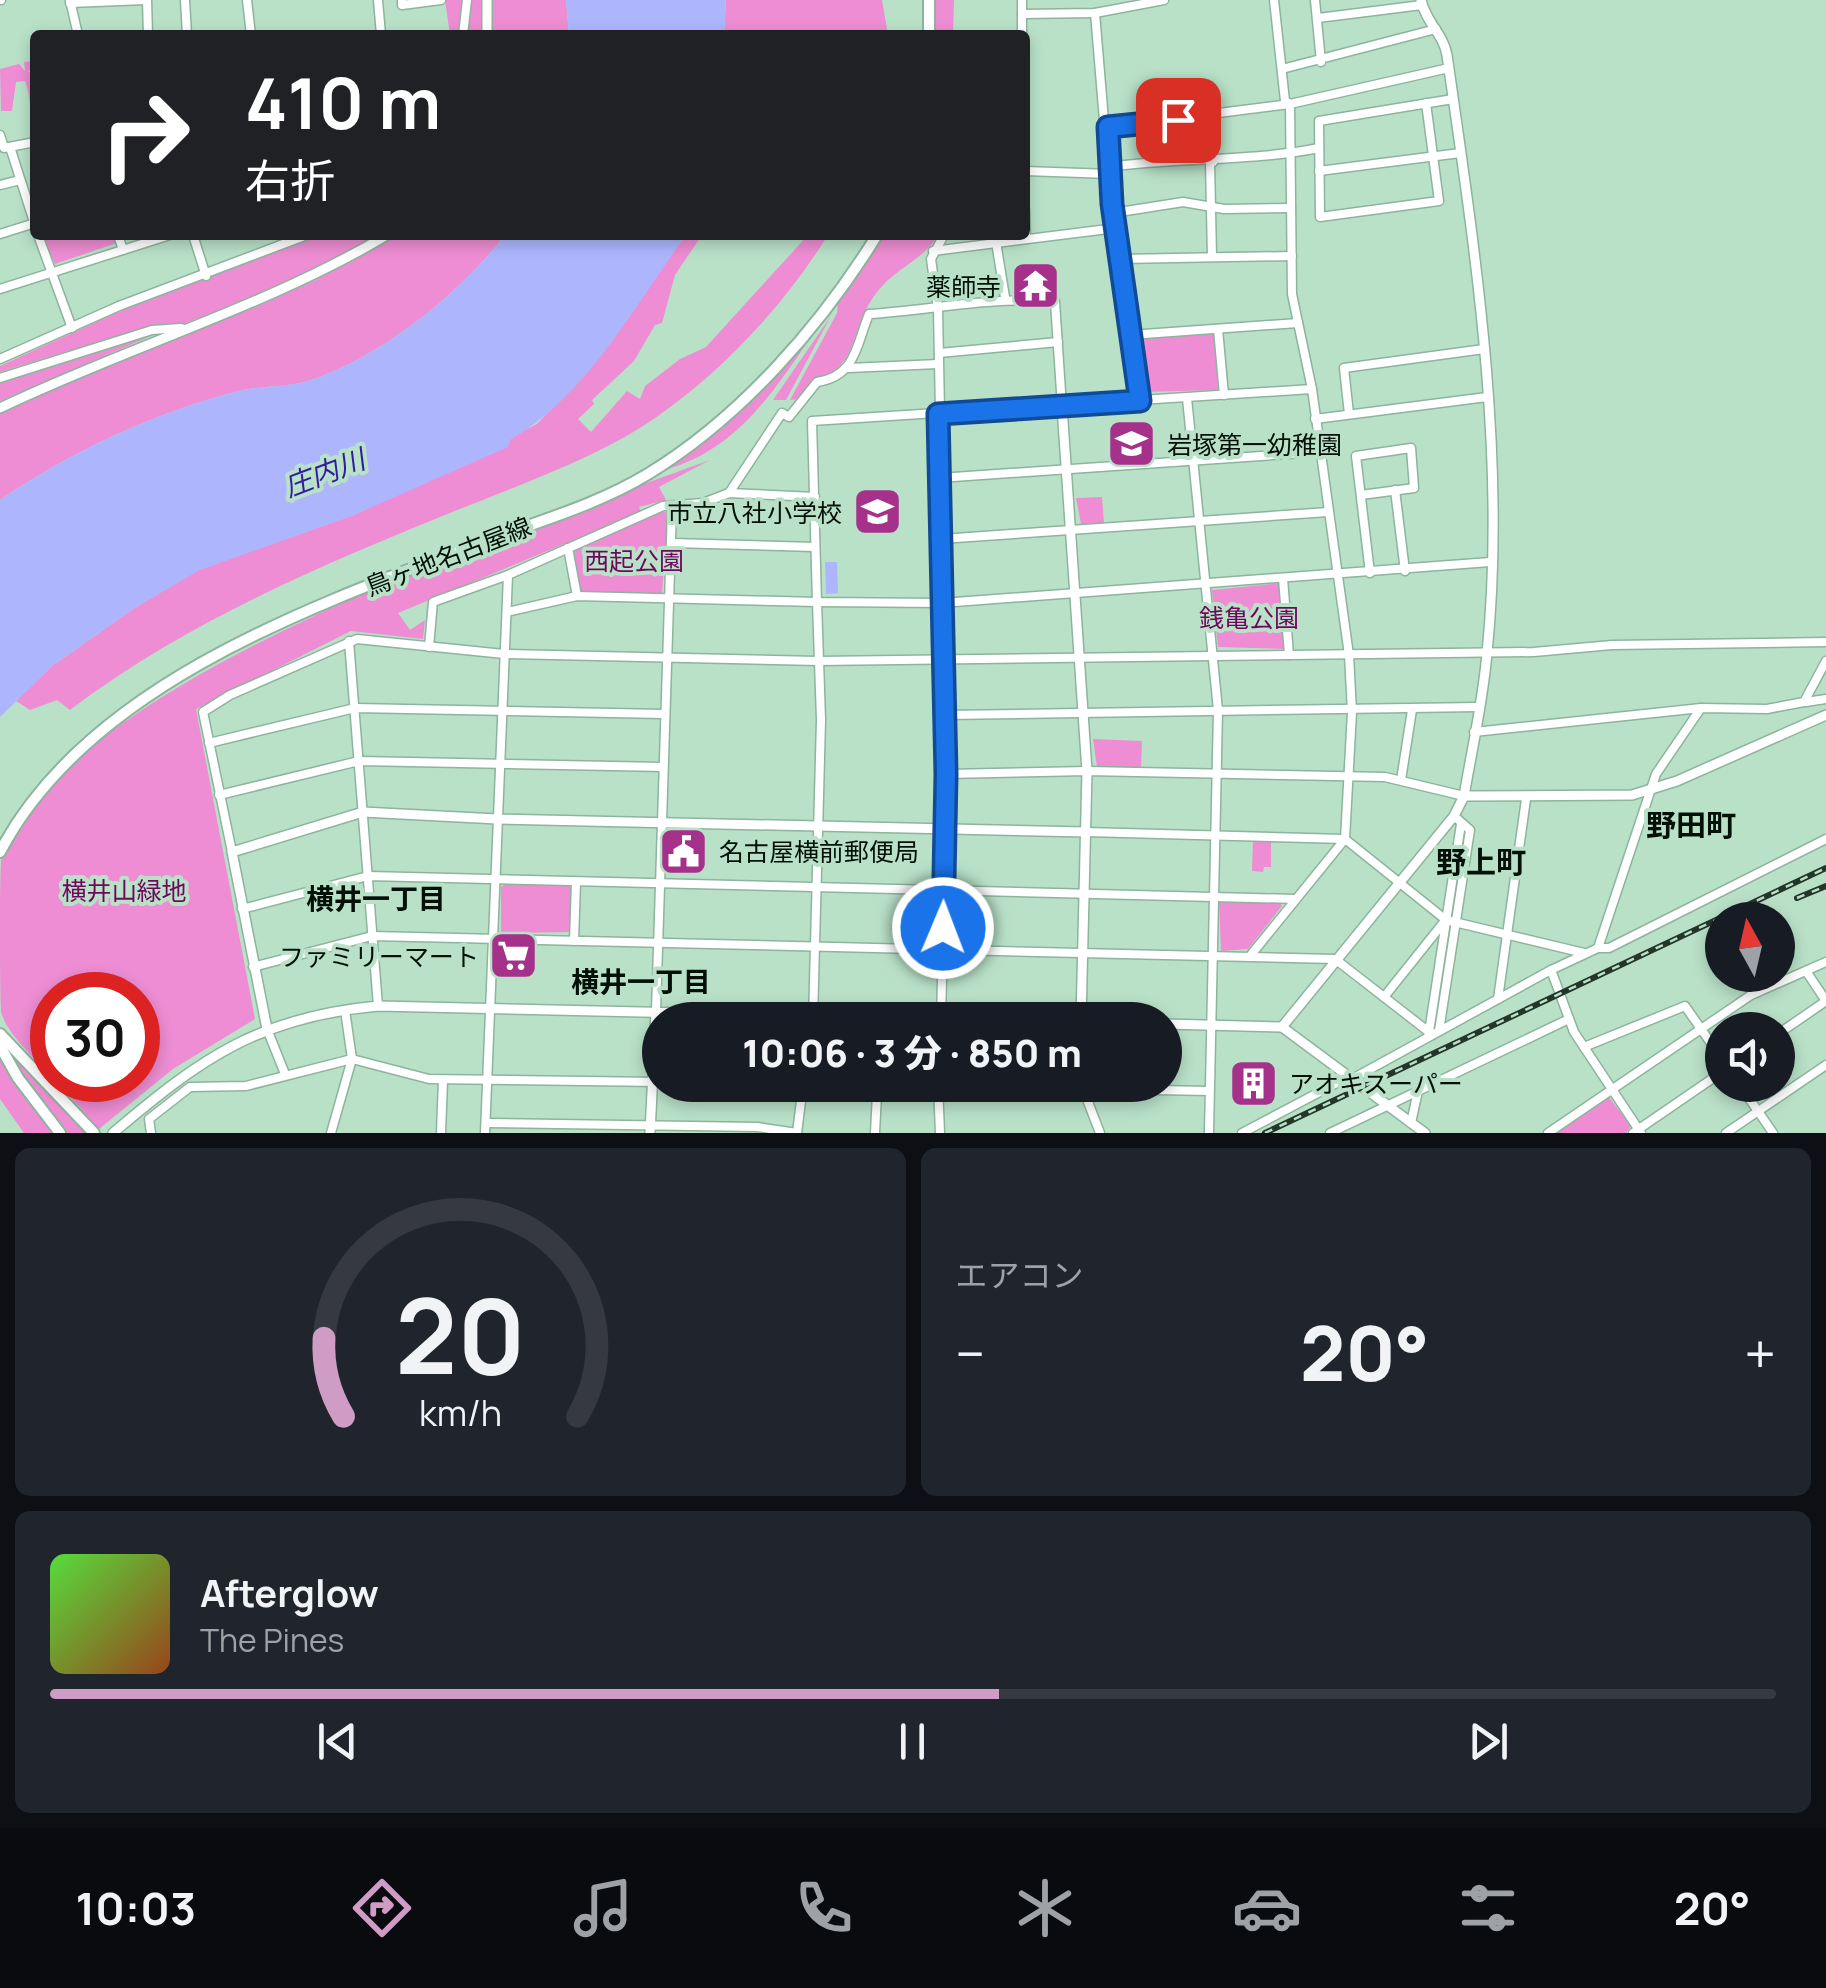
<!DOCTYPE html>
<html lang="ja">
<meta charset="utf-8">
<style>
body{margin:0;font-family:Manrope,"Noto Sans JP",sans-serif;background:#20242c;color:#f1f3f6;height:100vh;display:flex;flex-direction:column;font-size:38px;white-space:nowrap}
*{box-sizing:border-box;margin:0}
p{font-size:32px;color:#9ea1a6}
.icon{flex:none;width:55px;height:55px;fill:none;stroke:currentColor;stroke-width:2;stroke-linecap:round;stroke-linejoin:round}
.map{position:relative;height:1133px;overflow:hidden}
.drawer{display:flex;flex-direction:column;gap:15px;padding:15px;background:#0d0f14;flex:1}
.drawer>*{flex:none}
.guide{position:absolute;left:30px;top:30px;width:1000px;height:210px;border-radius:10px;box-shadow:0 5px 15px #0003;background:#202124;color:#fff;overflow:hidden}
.needle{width:65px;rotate:352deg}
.controls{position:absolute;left:1705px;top:902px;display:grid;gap:20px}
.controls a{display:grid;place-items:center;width:90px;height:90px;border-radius:50%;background:#171b24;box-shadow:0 5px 15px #0003;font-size:50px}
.speed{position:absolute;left:30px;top:972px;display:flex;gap:20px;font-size:50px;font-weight:700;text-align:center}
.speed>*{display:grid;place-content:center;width:130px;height:130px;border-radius:50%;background:#171b24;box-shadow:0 5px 15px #0003;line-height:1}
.speed .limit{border:15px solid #d22;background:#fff;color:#111}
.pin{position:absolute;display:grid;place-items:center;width:85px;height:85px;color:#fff;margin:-42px;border-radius:20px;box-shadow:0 5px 15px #0006}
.me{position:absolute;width:110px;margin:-55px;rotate:1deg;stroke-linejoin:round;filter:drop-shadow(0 0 8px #0008)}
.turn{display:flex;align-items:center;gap:35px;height:210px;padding:0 50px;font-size:45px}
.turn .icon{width:130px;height:130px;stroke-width:2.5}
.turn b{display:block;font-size:70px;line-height:85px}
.big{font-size:75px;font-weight:800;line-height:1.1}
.drawer .tile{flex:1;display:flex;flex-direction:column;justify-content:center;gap:15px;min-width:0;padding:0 35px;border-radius:15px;background:#20242c}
.drawer .dial{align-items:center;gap:0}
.dial svg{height:260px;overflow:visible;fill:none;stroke:#363941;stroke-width:7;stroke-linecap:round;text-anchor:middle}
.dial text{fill:#f1f3f6;stroke:none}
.song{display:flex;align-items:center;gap:30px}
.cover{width:120px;height:120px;border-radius:15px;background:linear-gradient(135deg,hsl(110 70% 55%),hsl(20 70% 35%))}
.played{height:10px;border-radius:5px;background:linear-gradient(90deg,#cf9cc6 55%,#363941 55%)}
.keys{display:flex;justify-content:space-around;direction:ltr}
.heat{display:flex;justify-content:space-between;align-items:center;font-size:55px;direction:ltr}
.drawer .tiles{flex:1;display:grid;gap:15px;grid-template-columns:1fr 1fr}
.tile:last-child{grid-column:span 2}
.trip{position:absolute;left:642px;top:1002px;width:540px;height:100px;border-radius:50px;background:#171b24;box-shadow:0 5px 15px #0003;font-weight:800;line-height:100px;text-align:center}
.dock{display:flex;height:160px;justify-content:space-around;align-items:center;background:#090b0e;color:#9ea1a6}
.dock .icon{width:70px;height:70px}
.dock .on{color:#cf9cc6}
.dock b{font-size:45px;color:#f1f3f6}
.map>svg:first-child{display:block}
</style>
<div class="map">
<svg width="1826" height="1133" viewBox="0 0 1826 1133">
<rect width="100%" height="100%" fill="#b9e1c8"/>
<g fill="#ee8dd3">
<path d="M445 0H463L459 35H450Z"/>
<path d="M471 0H481V35H466Z"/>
<path d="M491 0H566L569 35H491Z"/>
<path d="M726 0H882L888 35H724Z"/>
<path d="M933 0H954L953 35H933Z"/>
<path d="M35 61V69L28 71 35 78V135C28 121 33 102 25 81L16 82 12 111H1L0 69 19 64 25 71 24 62Z"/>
<path d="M42 235H114L117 243 55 264Z"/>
<path d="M317 235H380L293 282 178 326H149L0 372V366L116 313Z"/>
<path d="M393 235H505C458 295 384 355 311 380 288 388 260 385 235 392 153 413 69 453 0 500V414L134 352 314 281Z"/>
<path d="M686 235H702L675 275 662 323 655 325 634 361 592 400 594 404 578 419 591 432 627 391 640 399 645 386 680 359 706 347 808 235H828C785 304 725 369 658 416 601 457 511 488 445 515 315 568 183 624 70 710L57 700 30 710 16 701 52 666 136 607 200 569 354 515 537 424 589 369Z"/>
<path d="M882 235H938C923 262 891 268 871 301 850 333 857 370 814 379L800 399 790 400 837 313 838 298Z"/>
<path d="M827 313C783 377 743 450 663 470L727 419Z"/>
<path d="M831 316 786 400H773Z"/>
<path d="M1214 333 1218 390 1142 392 1137 339Z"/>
<path d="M153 335 0 401V383Z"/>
<path d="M710 460 659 487 666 500 639 507 641 512 398 613 410 630 425 620 423 639 351 631 196 709 255 1019 173 1069 99 1129 55 1080H138V995H52V1077C36 1059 8 1036 1 1012 0 989 0 954 0 929 0 909 0 880 1 861 58 680 542 522 710 460Z"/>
<path d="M1102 497 1104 523 1081 524 1076 498Z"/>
<path d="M664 511 668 514 662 594 579 592 574 549Z"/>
<path d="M1281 583 1286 649 1218 647 1212 590Z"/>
<path d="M1093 739 1142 741 1141 768 1097 767Z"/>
<path d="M1253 840H1271V867H1264L1263 872 1252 871Z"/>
<path d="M505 884 571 885 572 932 501 933V887Z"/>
<path d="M1219 902H1279L1282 906 1248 949 1221 951Z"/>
<path d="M12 1053 86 1133H68L28 1084Z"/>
<path d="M0 1060 52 1133H24L0 1099Z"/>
<path d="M1608 1096 1631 1126 1626 1133H1552Z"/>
</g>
<g fill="#adb6fc">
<path d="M566 0H726L724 35H569Z"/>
<path d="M505 235H686C635 305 587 396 510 440L508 447 354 515 200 570 136 607 52 666 0 717V500C69 453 153 413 235 392 260 385 288 388 311 380 384 355 458 295 505 235Z"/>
<path d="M825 562H837L838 593 826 594Z"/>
<path d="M1463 833 1467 834 1438 1021 1434 1020Z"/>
</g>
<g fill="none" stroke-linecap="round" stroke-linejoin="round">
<defs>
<g id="minor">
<path d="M0 0H1"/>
<path d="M70 0 78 35"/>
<path d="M147 0 148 35"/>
<path d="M185 0 187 35"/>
<path d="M247 0 251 35"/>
<path d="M378 0 381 35"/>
<path d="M402 0V5L441 0"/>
<path d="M1022 0V35"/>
<path d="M1315 0 1321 62"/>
<path d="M70 3 146 0"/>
<path d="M1095 13 1111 204 1140 401"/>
<path d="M1022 14 1095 13 1164 0"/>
<path d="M1318 18 1422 5"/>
<path d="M463 35 467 0"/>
<path d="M1282 69 1436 29"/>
<path d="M1426 103 1439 201 1320 217 1319 121 1453 99"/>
<path d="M1206 116 1213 162"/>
<path d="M1108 127 1290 104 1449 68"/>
<path d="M0 135 4 148 35 142"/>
<path d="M10 147 35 225"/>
<path d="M1210 162 1212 257"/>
<path d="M1110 167C1180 157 1249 162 1319 148"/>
<path d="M1025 171 1110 174"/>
<path d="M1319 171 1460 153"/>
<path d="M0 185 20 180"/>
<path d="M1025 210 1026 238"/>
<path d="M1113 213 1183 202 1224 209 1291 208"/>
<path d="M0 234 35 223"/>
<path d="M38 235 72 328"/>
<path d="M118 235 123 250"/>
<path d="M193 235 206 276"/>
<path d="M996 242 1005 297"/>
<path d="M933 251 1116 228"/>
<path d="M1120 259 1292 256"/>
<path d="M0 289 170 235"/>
<path d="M1218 329 1224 395"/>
<path d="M1130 335 1298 323"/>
<path d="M939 353 1058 342"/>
<path d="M0 359 119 306 307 235"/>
<path d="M849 368 938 364"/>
<path d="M0 378 152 330 181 328"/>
<path d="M1312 389 812 421 817 602 942 603 1490 562"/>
<path d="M1187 398 1218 710 1209 1133"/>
<path d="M1349 414 1344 368 1484 349"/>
<path d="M1315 419 1487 397"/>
<path d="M939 478 1319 452"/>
<path d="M1395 490 1405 571"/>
<path d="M729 493 782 413 789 417 817 382C856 376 856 346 869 314 932 310 992 296 1055 302L1062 407"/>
<path d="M1361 495 1414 488 1411 448 1356 456 1370 573"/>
<path d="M941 539 1328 512"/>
<path d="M672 543 815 547"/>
<path d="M568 548 577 596"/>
<path d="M1283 578 1289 655"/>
<path d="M507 612 577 596 817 602 821 720 813 1020"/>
<path d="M349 641 378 1006"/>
<path d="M429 647 433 602 508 575"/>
<path d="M1806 702 1826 699"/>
<path d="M945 715 1478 707"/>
<path d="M1474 732 1701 708"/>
<path d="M209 743 355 708 664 714"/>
<path d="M947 774 1087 771 1385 777 1464 796"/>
<path d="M1401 780 1412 710"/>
<path d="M219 795 359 761 663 767"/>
<path d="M1086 832 1345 839 1446 920 1584 953"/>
<path d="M232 852 203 712 230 695 357 639 504 654 818 661 1534 652 1612 645 1826 642"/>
<path d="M242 909 368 876 1296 899"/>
<path d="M574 941 576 882"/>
<path d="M1598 948H1609L1826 839"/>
<path d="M1250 956 1345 839 1352 712 1349 655 1312 389 1292 294 1290 104 1285 101 1274 0"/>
<path d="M253 967 372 936 1335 959 1429 1032 1428 1037"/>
<path d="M1384 997 1444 922"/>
<path d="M1498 999 1526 799"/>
<path d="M656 1011 672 508"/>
<path d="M941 1020 947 774 938 309 931 259 944 235"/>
<path d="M267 1029 285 1074"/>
<path d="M1439 1031 1470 830 1454 816"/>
<path d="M1429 1032 1461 824"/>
<path d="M1778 1034 1826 1001 1806 971"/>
<path d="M1584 1047 1685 1006 1722 1059"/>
<path d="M1352 1079 1551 970"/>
<path d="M819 1085 877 1094 907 1085"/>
<path d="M909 1085 1209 1091"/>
<path d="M938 1085 940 1133"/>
<path d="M1740 1085 1773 1133"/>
<path d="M1083 1089 1100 1133"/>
<path d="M486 1123 757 1127 797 1133"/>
<path d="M1411 1123 1418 1091"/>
<path d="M151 1133 149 1119 190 1087 246 1086 352 1059 429 1079 660 1082"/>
<path d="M331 1133 352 1059 345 1010"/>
<path d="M441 1133 443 1080"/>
<path d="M485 1133 508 575 663 506 703 503 729 493 815 497"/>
<path d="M797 1133 803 1085"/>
<path d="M875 1133 877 1094"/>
<path d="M1242 1133 1348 1077"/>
<path d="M1330 1133 1569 1019"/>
<path d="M1548 1133 1751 995 1826 962"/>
<path d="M1633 1133 1722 1072"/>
<path d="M1641 1133 1574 1032 1551 970 1598 948 1656 774 1701 708 1767 709 1804 702 1826 661"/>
<path d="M1726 1133 1826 1065"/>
</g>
<g id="tertiary">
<path d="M487 0V35"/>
<path d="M1062 407 1087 771 1081 1020"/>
<path d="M0 408C127 347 268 306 387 235"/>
<path d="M1464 796 1632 795 1677 781 1826 715"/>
<path d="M1165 1024 1282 1027 1454 816 1464 796C1472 749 1483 701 1487 653 1507 455 1475 251 1447 55 1443 33 1426 23 1421 0"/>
<path d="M1282 1027 1425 1133"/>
<path d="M267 1029 232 852 363 812 497 819 1086 832"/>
<path d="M113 1133C201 1058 259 1017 378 1006L994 1020"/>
<path d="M650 1133 656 1011"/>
</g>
<g id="secondary">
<path d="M929 0V35"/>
<path d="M0 852C87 685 314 605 480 543 536 522 597 505 648 474 740 418 821 326 877 235"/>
<path d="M0 1034 94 1133"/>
<path d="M0 1046 18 1078 60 1133"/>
</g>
</defs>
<use href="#minor" stroke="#8db49c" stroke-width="11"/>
<use href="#tertiary" stroke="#8db49c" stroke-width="12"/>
<use href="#secondary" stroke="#8db49c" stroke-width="14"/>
<use href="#minor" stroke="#fff" stroke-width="8"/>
<use href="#tertiary" stroke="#fff" stroke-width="9"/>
<use href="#secondary" stroke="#fff" stroke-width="10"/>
<defs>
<g id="rail">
<path d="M1797 898 1826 886"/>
<path d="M1265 1133 1826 868"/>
</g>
</defs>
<use href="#rail" stroke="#24352a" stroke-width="6"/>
<use href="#rail" stroke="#b9e1c8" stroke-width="2.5" stroke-dasharray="8" stroke-linecap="butt"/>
</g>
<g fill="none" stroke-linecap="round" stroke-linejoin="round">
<defs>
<path id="route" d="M943 928 946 774 938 414 1140 401 1112 204 1108 127 1178 120"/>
</defs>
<use href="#route" stroke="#114b97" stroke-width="25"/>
<use href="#route" stroke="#1a73e8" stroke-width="18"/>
</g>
<defs>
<symbol id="temple-square" viewBox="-11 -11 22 22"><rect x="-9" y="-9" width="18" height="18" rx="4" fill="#a5318b" stroke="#b9e1c8"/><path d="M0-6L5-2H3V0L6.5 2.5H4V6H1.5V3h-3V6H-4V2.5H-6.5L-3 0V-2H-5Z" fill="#fff"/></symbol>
<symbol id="school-square" viewBox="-11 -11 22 22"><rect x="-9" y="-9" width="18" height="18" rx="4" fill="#a5318b" stroke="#b9e1c8"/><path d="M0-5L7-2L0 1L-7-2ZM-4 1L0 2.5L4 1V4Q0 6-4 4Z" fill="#fff"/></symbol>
<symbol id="civic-square" viewBox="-11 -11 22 22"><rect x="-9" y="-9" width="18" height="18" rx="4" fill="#a5318b" stroke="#b9e1c8"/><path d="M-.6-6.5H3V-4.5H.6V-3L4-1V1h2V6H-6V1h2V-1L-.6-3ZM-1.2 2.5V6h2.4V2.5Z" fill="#fff"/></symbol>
<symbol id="supermarket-square" viewBox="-11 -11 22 22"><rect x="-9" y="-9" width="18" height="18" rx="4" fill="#a5318b" stroke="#b9e1c8"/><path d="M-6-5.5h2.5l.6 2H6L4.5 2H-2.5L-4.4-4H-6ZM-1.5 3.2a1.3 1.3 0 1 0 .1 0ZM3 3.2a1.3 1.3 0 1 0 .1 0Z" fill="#fff"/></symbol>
<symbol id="building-square" viewBox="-11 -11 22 22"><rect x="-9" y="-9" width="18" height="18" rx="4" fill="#a5318b" stroke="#b9e1c8"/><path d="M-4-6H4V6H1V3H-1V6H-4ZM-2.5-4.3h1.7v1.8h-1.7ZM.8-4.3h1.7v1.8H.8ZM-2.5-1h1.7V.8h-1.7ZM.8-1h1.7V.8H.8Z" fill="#fff"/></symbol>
</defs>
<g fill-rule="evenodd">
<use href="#temple-square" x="1008" y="258" width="55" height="55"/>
<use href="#school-square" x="1104" y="416" width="55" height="55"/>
<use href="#school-square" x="850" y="484" width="55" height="55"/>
<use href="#civic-square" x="656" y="824" width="55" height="55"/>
<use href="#supermarket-square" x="486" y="928" width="55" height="55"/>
<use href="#building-square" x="1226" y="1056" width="55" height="55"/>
</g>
<g text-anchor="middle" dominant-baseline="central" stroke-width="8" stroke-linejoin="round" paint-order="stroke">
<g font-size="25" fill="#031008" stroke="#b9e1c8" text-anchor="end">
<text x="1001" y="286">薬師寺</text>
<text x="1167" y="444" text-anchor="start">岩塚第一幼稚園</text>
<text x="842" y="512">市立八社小学校</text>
<text x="719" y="851" text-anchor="start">名古屋横前郵便局</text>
<text x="479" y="956">ファミリーマート</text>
<text x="1289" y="1083" text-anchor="start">アオキスーパー</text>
</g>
<g font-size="25" fill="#031008" stroke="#b9e1c8">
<text transform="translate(448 556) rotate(-21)">鳥ヶ地名古屋線</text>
</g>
<g font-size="25" fill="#6f075c" stroke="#b9e1c8">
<text x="634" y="560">西起公園</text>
<text x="1249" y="617">銭亀公園</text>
<text x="124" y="890">横井山緑地</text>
</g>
<g font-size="28" font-style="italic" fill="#321da2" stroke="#b9e1c8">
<text transform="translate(324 472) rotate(-21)">庄内川</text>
</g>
<g font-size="28" font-weight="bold" fill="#031008" stroke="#b9e1c8">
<text x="376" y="898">横井一丁目</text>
<text x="641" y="981">横井一丁目</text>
</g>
<g font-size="30" font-weight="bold" fill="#031008" stroke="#b9e1c8">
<text x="1691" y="824">野田町</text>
<text x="1481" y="861">野上町</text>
</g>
</g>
</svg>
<div class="controls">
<a><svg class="needle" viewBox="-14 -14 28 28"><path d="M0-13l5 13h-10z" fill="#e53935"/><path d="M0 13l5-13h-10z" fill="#9ea1a6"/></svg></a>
<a><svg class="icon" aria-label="sound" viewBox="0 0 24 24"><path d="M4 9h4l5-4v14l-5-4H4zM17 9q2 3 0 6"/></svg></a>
</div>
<div class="speed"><div class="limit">30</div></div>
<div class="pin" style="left:1178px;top:120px;background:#d93025"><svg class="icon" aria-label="arrive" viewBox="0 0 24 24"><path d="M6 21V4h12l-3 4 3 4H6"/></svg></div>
<svg class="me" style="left:943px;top:928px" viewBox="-20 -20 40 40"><circle r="17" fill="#1a73e8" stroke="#fff" stroke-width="3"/><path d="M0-11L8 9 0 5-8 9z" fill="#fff"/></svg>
<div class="trip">10:06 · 3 分 · 850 m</div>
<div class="guide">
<div class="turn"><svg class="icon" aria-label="right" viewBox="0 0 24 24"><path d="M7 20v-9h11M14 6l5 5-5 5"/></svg><div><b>410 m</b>右折</div></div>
</div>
</div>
<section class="drawer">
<div class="tiles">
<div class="tile dial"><svg viewBox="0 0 100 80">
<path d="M14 69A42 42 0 1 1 86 69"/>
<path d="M14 69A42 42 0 0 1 8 45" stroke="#cf9cc6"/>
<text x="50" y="56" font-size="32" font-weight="700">20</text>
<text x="50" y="72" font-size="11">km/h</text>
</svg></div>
<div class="tile"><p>エアコン</p>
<div class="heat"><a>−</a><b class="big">20°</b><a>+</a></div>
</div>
<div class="tile">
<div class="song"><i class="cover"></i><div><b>Afterglow</b><p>The Pines</p></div></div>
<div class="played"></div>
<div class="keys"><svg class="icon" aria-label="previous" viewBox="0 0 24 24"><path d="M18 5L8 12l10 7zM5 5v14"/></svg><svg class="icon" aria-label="pause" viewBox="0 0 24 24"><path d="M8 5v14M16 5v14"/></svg><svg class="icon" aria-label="next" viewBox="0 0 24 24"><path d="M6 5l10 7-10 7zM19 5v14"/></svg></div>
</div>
</div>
</section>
<nav class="dock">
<b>10:03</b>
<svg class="icon on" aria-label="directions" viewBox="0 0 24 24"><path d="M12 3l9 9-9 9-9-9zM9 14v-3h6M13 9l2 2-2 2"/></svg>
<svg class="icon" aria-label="music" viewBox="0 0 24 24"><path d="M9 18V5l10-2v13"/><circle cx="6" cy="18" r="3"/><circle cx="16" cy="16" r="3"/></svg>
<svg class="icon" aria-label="phone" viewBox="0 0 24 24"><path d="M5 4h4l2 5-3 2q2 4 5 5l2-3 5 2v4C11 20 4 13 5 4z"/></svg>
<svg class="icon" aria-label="climate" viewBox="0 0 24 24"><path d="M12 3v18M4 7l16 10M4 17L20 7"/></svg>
<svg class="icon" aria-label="car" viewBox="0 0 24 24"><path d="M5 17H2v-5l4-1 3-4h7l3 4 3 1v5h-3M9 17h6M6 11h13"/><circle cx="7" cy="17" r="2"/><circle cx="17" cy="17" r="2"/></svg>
<svg class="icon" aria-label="filters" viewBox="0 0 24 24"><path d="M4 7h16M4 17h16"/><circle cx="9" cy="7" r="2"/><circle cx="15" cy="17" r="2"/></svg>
<b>20°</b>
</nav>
